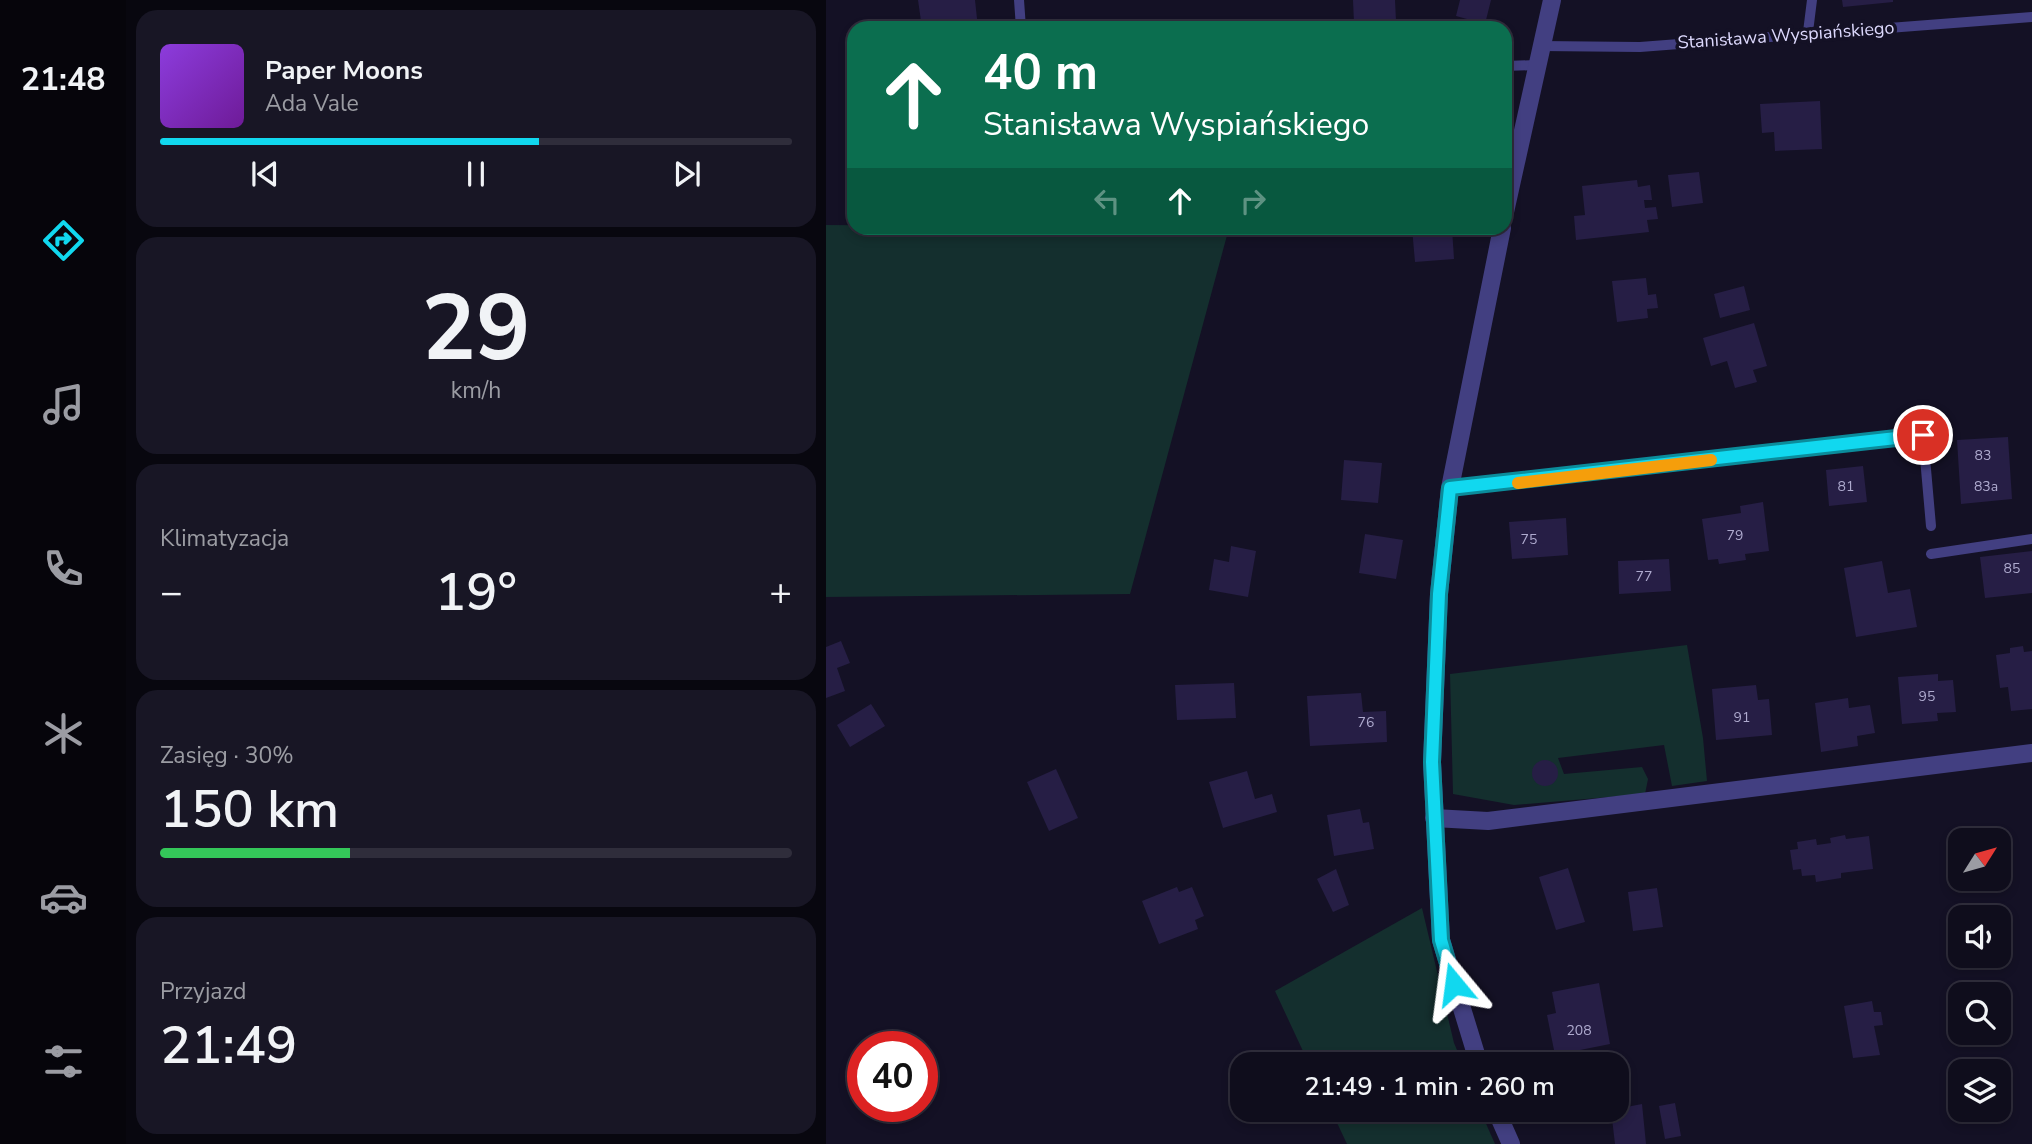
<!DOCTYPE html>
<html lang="pl">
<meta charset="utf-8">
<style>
body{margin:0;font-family:"Nunito Sans",sans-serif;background:#181625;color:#f1f3f6;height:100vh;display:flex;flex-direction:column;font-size:26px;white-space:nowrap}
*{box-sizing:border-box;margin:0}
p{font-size:23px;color:#9b9ca3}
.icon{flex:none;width:38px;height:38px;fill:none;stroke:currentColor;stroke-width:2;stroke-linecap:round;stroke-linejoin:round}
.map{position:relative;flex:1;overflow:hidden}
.sheet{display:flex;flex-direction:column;gap:10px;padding:10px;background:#08070f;width:700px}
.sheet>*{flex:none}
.banner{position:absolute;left:21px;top:21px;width:665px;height:214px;border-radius:21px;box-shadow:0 4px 10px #0003,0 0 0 2px #2f2d3b;background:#0b6e4f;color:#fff;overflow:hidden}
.needle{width:46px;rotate:53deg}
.buttons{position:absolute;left:1122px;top:828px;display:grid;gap:14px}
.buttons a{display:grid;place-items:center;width:63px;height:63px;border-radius:14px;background:#0f0d1c;box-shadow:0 4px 10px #0003,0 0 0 2px #2f2d3b;font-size:35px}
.speed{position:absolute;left:21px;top:1031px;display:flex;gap:14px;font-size:35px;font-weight:700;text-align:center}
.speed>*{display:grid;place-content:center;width:91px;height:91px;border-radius:50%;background:#0f0d1c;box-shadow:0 4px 10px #0003,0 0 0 2px #2f2d3b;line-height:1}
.speed .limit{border:10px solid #d22;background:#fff;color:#111}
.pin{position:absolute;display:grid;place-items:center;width:60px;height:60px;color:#fff;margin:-30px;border:4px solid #fff;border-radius:50%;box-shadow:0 2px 7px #0007}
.me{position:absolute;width:77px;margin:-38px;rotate:344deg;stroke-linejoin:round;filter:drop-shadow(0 0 5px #0008)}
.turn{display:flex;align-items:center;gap:24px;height:147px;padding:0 21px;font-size:32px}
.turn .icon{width:91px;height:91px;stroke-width:2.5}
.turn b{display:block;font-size:49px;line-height:60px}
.lanes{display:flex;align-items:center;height:66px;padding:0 21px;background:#0003;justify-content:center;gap:35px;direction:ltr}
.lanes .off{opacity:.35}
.big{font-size:52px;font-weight:600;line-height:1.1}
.sheet .widget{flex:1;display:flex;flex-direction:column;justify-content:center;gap:10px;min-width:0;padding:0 24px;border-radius:21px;background:#181625}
.sheet .dial{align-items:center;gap:0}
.dial b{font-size:91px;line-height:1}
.song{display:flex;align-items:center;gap:21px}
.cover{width:84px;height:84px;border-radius:10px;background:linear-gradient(135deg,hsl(270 70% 55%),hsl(280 70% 35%))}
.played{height:7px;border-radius:4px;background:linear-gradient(90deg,#11d8ef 60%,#2f2d3b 60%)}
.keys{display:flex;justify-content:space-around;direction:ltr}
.heat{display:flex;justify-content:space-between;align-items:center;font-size:38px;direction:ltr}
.charge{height:10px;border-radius:5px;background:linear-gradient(90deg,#34c759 30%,#2f2d3b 0)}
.trip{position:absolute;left:404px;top:1052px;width:399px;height:70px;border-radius:21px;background:#0f0d1c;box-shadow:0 4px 10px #0003,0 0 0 2px #2f2d3b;font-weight:600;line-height:70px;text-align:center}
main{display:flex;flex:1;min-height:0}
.tab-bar{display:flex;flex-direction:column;width:126px;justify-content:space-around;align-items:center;background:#06050b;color:#9b9ca3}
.tab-bar .icon{width:49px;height:49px}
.tab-bar .selected{color:#11d8ef}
.tab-bar b{font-size:32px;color:#f1f3f6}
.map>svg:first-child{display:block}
</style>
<main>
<nav class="tab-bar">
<b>21:48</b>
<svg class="icon selected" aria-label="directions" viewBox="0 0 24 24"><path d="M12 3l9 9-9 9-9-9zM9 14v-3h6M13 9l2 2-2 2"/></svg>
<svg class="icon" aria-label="music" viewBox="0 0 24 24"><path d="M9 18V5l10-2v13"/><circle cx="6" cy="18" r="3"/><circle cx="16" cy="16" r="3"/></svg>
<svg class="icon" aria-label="phone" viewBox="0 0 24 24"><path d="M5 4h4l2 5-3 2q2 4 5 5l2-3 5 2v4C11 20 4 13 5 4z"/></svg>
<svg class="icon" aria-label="climate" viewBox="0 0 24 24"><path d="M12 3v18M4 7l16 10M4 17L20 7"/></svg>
<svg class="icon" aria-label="car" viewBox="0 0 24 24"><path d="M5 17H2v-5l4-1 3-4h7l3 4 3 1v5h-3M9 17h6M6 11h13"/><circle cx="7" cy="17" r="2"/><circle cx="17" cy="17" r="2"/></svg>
<svg class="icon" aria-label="filters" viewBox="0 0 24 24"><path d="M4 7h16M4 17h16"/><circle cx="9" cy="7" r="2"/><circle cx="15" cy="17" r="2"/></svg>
</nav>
<section class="sheet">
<div class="widget">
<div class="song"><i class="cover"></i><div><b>Paper Moons</b><p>Ada Vale</p></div></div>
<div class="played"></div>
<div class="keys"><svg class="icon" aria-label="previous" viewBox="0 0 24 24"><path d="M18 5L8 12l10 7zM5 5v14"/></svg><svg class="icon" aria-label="pause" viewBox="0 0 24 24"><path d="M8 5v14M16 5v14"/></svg><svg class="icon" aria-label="next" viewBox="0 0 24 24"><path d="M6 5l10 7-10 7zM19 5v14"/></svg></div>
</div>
<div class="widget dial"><b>29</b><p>km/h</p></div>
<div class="widget"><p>Klimatyzacja</p>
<div class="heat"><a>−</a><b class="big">19°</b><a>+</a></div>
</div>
<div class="widget"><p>Zasięg · 30%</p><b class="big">150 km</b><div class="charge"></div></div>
<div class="widget"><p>Przyjazd</p><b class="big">21:49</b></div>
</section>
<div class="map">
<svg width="1206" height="1144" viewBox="0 0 1206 1144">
<rect width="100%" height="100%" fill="#141125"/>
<g fill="#142f2e">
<path d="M0 225 403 228 304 594 0 597Z"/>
<path d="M861 645 877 738 881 781 846 786 838 745 732 758 738 774 816 767 822 779 819 794 688 805 627 794 624 674Z"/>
<path d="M596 908 628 1043 637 1064H483L449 991Z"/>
<path d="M505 1110H654L669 1144H521Z"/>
</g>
<g fill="#261e45">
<path d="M92 0H149L152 28H96Z"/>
<path d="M527 0H569L570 21 528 23Z"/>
<path d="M634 0H665L659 24 630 16Z"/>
<path d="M1016 0H1067V2L1017 7Z"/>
<path d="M994 101 996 149 949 151 948 132 936 133 934 104Z"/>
<path d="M873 172 877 203 846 207 842 175Z"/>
<path d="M811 180 812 187 824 185 826 200H818L819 208 830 207 832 219 821 220 823 232 750 240 748 216 759 215 756 186Z"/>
<path d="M586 228H626L628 259 589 262Z"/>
<path d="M820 278 822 295 830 294 832 308 821 309 822 318 791 322 786 281Z"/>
<path d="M918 286 924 310 894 318 888 294Z"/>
<path d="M928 323 941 366 927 370 931 382 909 388 901 361 885 366 877 338Z"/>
<path d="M1182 437 1186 499 1135 504 1131 440Z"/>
<path d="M518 460 556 463 552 503 515 500Z"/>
<path d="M1037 466 1041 502 1003 506 1000 470Z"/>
<path d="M937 502 943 551 919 554 920 560 893 564 892 559 882 560 876 519 915 513 914 506Z"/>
<path d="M740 518 742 555 686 559 683 522Z"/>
<path d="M539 534 577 540 570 579 533 573Z"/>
<path d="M405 546 430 551 422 597 383 590 388 559 403 562Z"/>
<path d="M1206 551V593L1159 598 1154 557Z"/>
<path d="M843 559 845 591 793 594 792 561Z"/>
<path d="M1056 561 1062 593 1084 589 1091 627 1030 637 1018 568Z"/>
<path d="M15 641 24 663 11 668 19 691 0 698V647Z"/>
<path d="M1197 646 1198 652 1206 651V709L1185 711 1182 687 1174 688 1170 655 1184 653V648Z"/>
<path d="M1112 674V681L1127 680 1130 712 1111 713 1112 721 1076 724 1072 677Z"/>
<path d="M408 683 410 718 351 720 349 685Z"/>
<path d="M930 685 932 700 943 699 946 735 890 740 886 689Z"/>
<path d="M535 693 537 712 560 711 561 742 484 746 481 696Z"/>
<path d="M1022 698 1023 708 1044 705 1049 733 1031 736 1032 746 995 752 989 703Z"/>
<path d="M45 704 59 726 24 747 11 725Z"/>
<circle cx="719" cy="773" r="13"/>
<path d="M230 769 252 818 223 831 201 782Z"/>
<path d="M421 771 429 799 446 794 451 812 397 828 383 782Z"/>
<path d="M534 809 537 823 543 822 548 849 508 856 501 815Z"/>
<path d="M1019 835 1020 839 1043 836 1047 869 1015 873V878L990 882 989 875 976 876 975 869 967 870 964 850 972 849 971 842 990 839 991 845 1005 843 1004 838Z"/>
<path d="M742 868 759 922 730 930 713 877Z"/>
<path d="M510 869 523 905 507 912 491 879Z"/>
<path d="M351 887 353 892 366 887 378 916 369 920 372 929 333 944 316 901Z"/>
<path d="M831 888 837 927 807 931 802 892Z"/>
<path d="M773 983 784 1044 729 1055 721 1015 730 1013 726 992Z"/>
<path d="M1046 1001 1048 1012H1055L1057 1025 1048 1026 1054 1055 1027 1058 1018 1006Z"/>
<path d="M849 1103 855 1136 839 1139 833 1106Z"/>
<path d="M816 1104 820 1144H789L785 1110Z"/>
</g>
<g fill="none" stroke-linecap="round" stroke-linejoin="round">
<g stroke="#423f81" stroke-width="10">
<path d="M193 0 195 28"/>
<path d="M982 32 986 0"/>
<path d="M714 46 814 47 1206 17"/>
<path d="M679 66 710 65"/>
<path d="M624 488H651L1097 435 1105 526"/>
<path d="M1105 554 1206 539"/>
</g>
<path stroke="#423f81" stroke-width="18" d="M608 818 662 821 1206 753"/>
<g stroke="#423f81" stroke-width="18">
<path d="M679 212 726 0"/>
<path d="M653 1064 615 940 606 762 613 594 624 488 676 228"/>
<path d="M670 1110 685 1144"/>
</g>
</g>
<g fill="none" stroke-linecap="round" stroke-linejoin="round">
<defs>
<path id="route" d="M628 984 615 940 606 762 613 594 624 488 1097 435"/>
</defs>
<use href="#route" stroke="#0b8c9b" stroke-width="18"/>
<use href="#route" stroke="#11d8ef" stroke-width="12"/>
<path stroke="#f59e0b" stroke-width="12" d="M692 483 885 460"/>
</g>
<g text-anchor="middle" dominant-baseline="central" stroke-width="7" stroke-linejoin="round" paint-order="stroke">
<g font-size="14" fill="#aeaace">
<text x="1157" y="455">83</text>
<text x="1020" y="486">81</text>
<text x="1160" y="486">83a</text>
<text x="909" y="535">79</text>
<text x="703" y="539">75</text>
<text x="1186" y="568">85</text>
<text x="818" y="576">77</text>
<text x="1101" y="696">95</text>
<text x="916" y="717">91</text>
<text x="540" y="722">76</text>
<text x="753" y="1030">208</text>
</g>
<g font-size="18" fill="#dcd8fc" stroke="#141125">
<text transform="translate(960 35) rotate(-4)">Stanisława Wyspiańskiego</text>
</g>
</g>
</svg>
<div class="buttons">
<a><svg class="needle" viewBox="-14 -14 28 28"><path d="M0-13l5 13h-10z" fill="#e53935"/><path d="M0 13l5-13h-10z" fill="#9b9ca3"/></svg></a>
<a><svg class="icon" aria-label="sound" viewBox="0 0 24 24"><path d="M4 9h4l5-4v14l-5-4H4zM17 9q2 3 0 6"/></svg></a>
<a><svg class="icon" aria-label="search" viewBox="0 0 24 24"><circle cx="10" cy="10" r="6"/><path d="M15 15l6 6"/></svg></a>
<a><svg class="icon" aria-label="layers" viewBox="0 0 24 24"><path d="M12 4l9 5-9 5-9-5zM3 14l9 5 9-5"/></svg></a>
</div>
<div class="speed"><div class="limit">40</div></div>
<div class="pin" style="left:1097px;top:435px;background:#d93025"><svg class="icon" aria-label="arrive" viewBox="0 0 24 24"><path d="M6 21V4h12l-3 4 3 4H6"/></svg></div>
<svg class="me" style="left:628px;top:984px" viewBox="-20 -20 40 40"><path d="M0-17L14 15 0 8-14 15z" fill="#11d8ef" stroke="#fff" stroke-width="4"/></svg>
<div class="trip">21:49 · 1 min · 260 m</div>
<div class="banner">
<div class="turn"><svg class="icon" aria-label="ahead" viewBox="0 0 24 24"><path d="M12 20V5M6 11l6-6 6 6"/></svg><div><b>40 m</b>Stanisława Wyspiańskiego</div></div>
<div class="lanes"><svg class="icon off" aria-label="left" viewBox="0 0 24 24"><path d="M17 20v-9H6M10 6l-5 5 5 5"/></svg><svg class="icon" aria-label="ahead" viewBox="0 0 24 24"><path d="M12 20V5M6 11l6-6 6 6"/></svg><svg class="icon off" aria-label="right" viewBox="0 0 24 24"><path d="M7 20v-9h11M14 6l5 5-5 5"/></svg></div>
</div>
</div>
</main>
